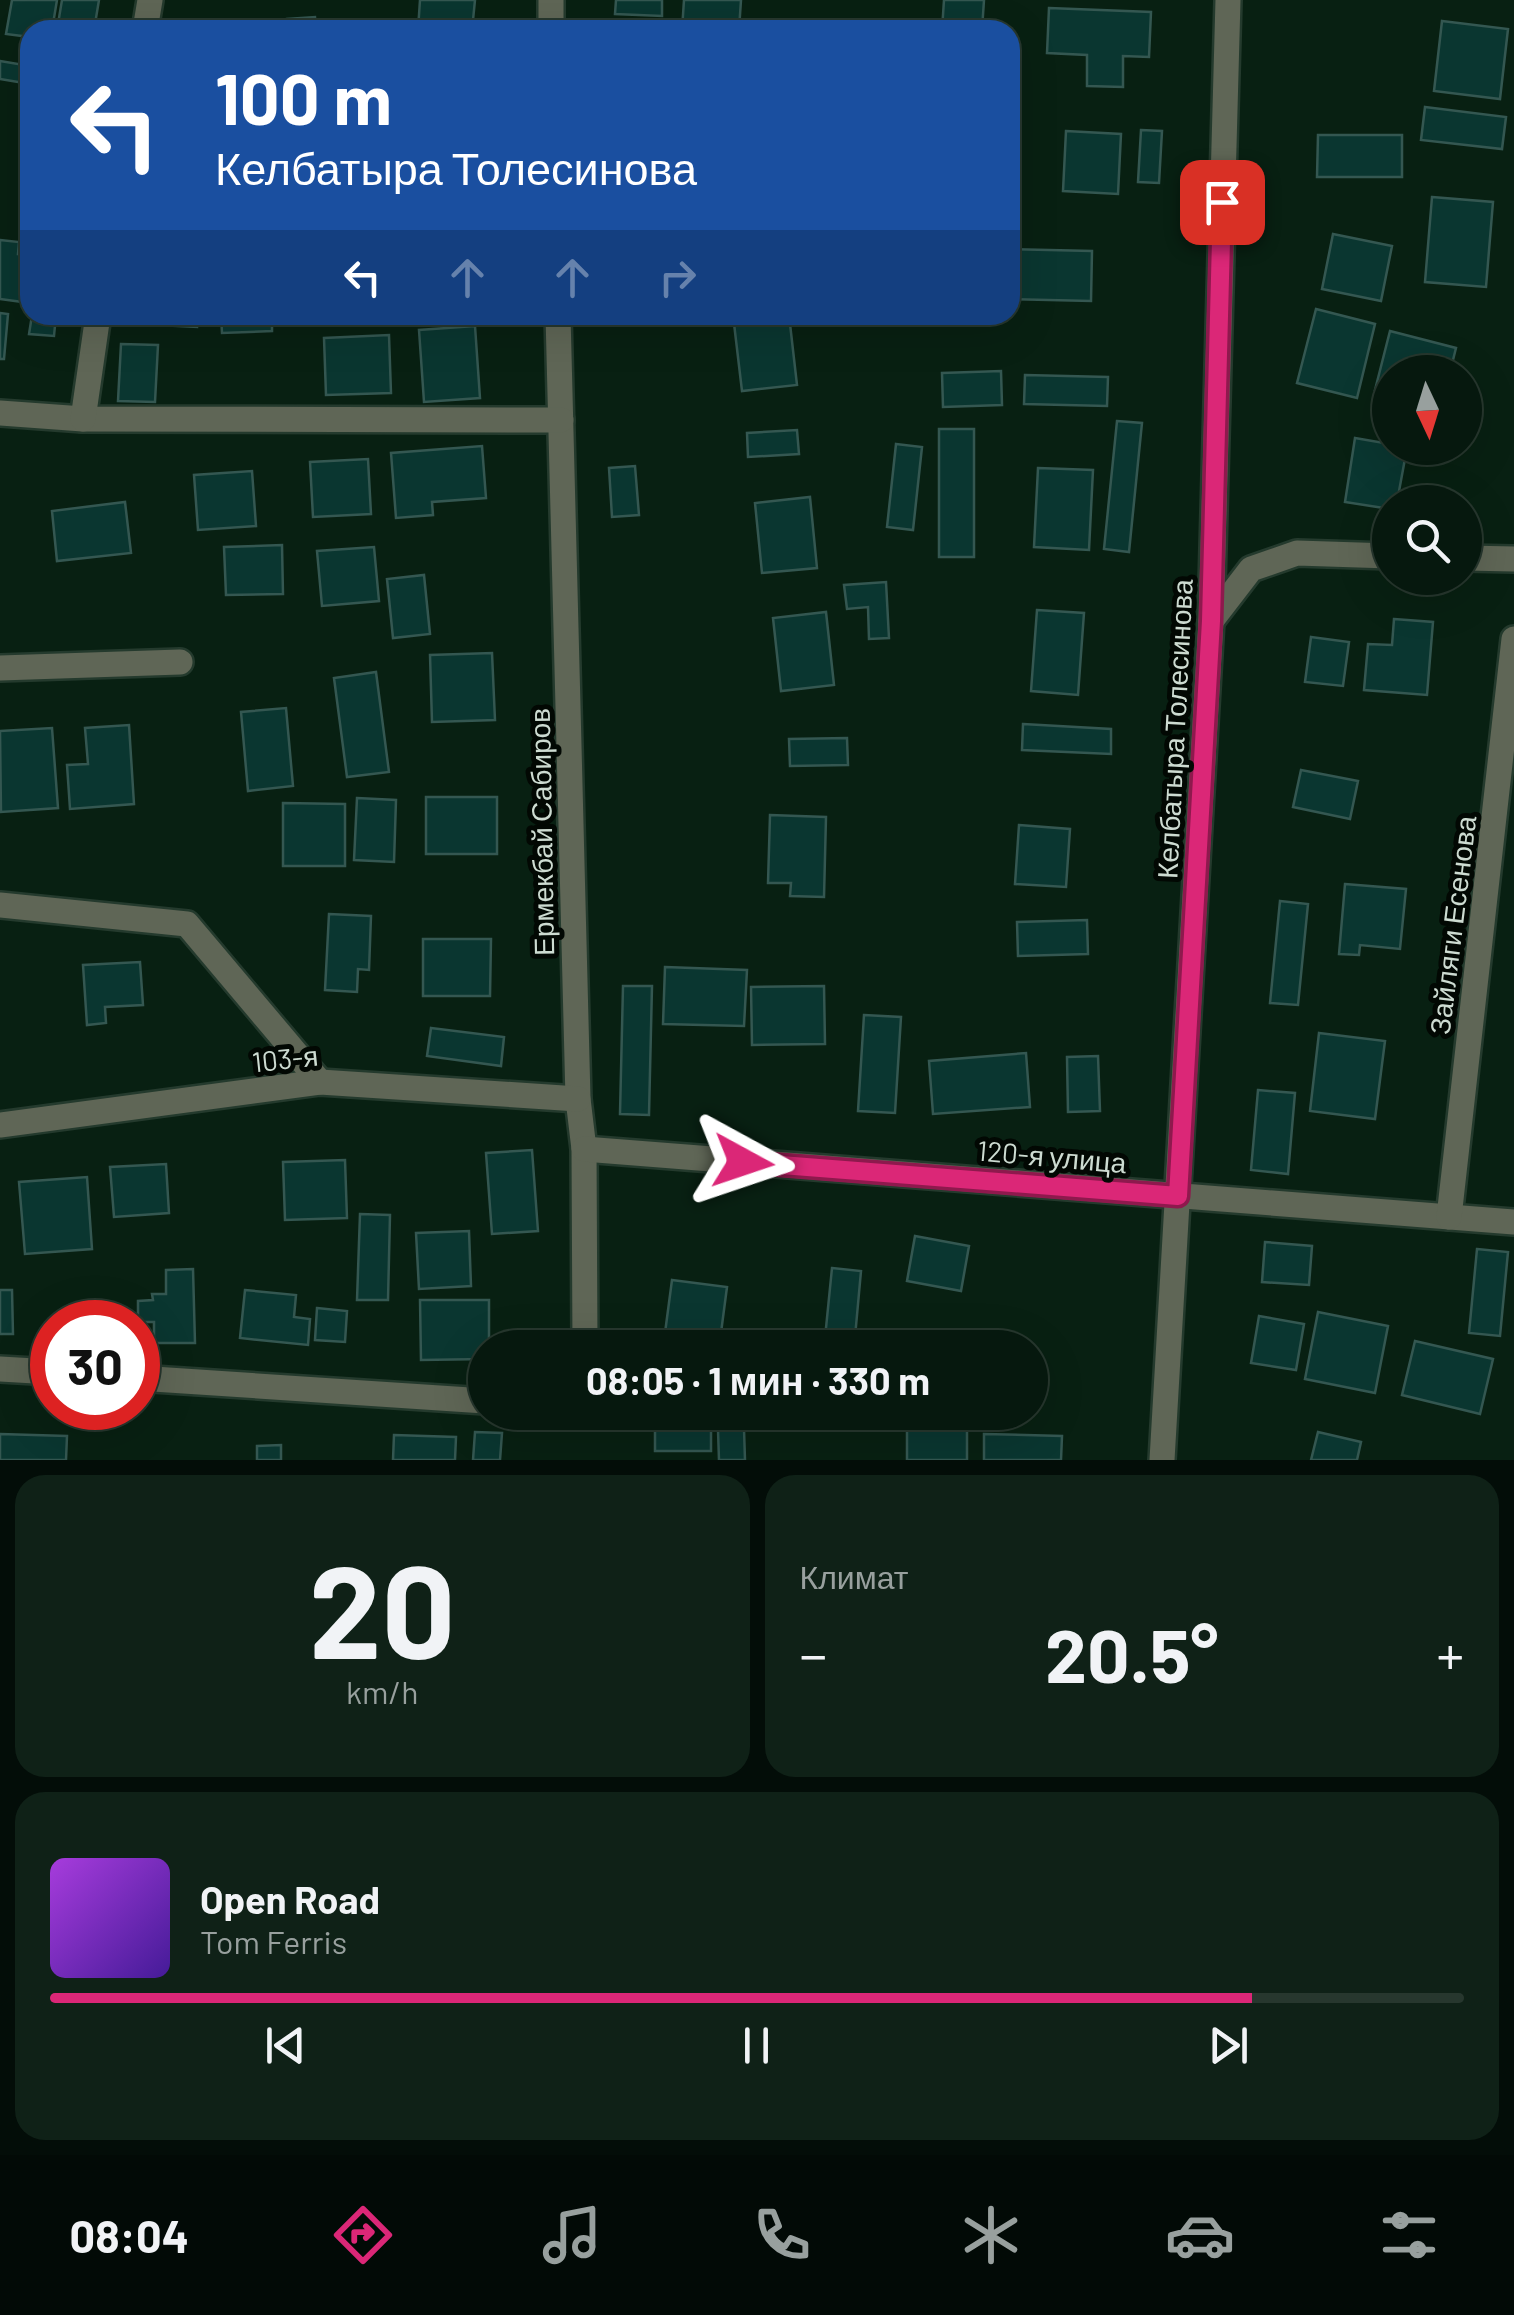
<!DOCTYPE html>
<html lang="ru">
<meta charset="utf-8">
<style>
body{margin:0;font-family:Barlow,sans-serif;background:#0f2117;color:#f1f3f6;height:100vh;display:flex;flex-direction:column;font-size:38px;white-space:nowrap}
*{box-sizing:border-box;margin:0}
p{font-size:32px;color:#98a09e}
.icon{flex:none;width:55px;height:55px;fill:none;stroke:currentColor;stroke-width:2;stroke-linecap:round;stroke-linejoin:round}
.map{position:relative;height:1460px;overflow:hidden}
.panel{display:flex;flex-direction:column;gap:15px;padding:15px;background:#030d08;flex:1}
.panel>*{flex:none}
.banner{position:absolute;left:20px;top:20px;width:1000px;height:305px;border-radius:30px;box-shadow:0 10px 40px #0002,0 0 0 2px #27372e;background:#1a4fa0;color:#fff;overflow:hidden}
.needle{width:65px;rotate:176deg}
.fabs{position:absolute;left:1372px;top:355px;display:grid;gap:20px}
.fabs a{display:grid;place-items:center;width:110px;height:110px;border-radius:50%;background:#06180e;box-shadow:0 10px 40px #0002,0 0 0 2px #27372e;font-size:50px}
.speed{position:absolute;left:30px;top:1300px;display:flex;gap:20px;font-size:50px;font-weight:700;text-align:center}
.speed>*{display:grid;place-content:center;width:130px;height:130px;border-radius:50%;background:#06180e;box-shadow:0 10px 40px #0002,0 0 0 2px #27372e;line-height:1}
.speed .limit{border:15px solid #d22;background:#fff;color:#111}
.pin{position:absolute;display:grid;place-items:center;width:85px;height:85px;color:#fff;margin:-42px;border-radius:20px;box-shadow:0 5px 15px #0006}
.me{position:absolute;width:110px;margin:-55px;rotate:95deg;stroke-linejoin:round;filter:drop-shadow(0 0 8px #0008)}
.turn{display:flex;align-items:center;gap:35px;height:210px;padding:0 30px;font-size:45px}
.turn .icon{width:130px;height:130px;stroke-width:2.5}
.turn b{display:block;font-size:70px;line-height:85px}
.lanes{display:flex;align-items:center;height:95px;padding:0 30px;background:#0003;justify-content:center;gap:50px;direction:ltr}
.lanes .off{opacity:.35}
.big{font-size:75px;font-weight:700;line-height:1.1}
.panel .widget{flex:1;display:flex;flex-direction:column;justify-content:center;gap:15px;min-width:0;padding:0 35px;border-radius:30px;background:#0f2117}
.panel .dial{align-items:center;gap:0}
.dial b{font-size:130px;line-height:1}
.song{display:flex;align-items:center;gap:30px}
.cover{width:120px;height:120px;border-radius:15px;background:linear-gradient(135deg,hsl(280 70% 55%),hsl(260 70% 35%))}
.played{height:10px;border-radius:5px;background:linear-gradient(90deg,#db2777 85%,#27372e 85%)}
.keys{display:flex;justify-content:space-around;direction:ltr}
.heat{display:flex;justify-content:space-between;align-items:center;font-size:55px;direction:ltr}
.panel .tiles{flex:1;display:grid;gap:15px;grid-template-columns:1fr 1fr}
.widget:last-child{grid-column:span 2}
.trip{position:absolute;left:468px;top:1330px;width:580px;height:100px;border-radius:50px;background:#06180e;box-shadow:0 10px 40px #0002,0 0 0 2px #27372e;font-weight:700;line-height:100px;text-align:center}
.tab-bar{display:flex;height:160px;justify-content:space-around;align-items:center;background:#020a06;color:#98a09e}
.tab-bar .icon{width:70px;height:70px}
.tab-bar .selected{color:#db2777}
.tab-bar b{font-size:45px;color:#f1f3f6}
.map>svg:first-child{display:block}
</style>
<div class="map">
<svg width="1514" height="1460" viewBox="0 0 1514 1460">
<rect width="100%" height="100%" fill="#082012"/>
<g fill="#0a3630" stroke="#345751" stroke-width="2.5">
<path d="M12 0H57L52 30H30V37L6 34Z"/>
<path d="M62 0H99L94 30H57Z"/>
<path d="M420 0H475L472 30H418Z"/>
<path d="M616 0H662V16L615 14Z"/>
<path d="M684 0H741L739 30H682Z"/>
<path d="M944 0H984L982 30H942Z"/>
<path d="M1049 8 1151 12 1149 57 1123 56V87L1087 86V55L1047 53Z"/>
<path d="M315 17 316 30H287V19Z"/>
<path d="M1442 21 1508 29 1500 99 1434 91Z"/>
<path d="M0 61 30 66V84L0 79Z"/>
<path d="M1425 107 1506 117 1502 149 1421 140Z"/>
<path d="M1141 130 1162 131 1159 183 1138 182Z"/>
<path d="M1066 131 1121 134 1118 194 1063 191Z"/>
<path d="M1318 135H1402V177H1317Z"/>
<path d="M1432 197 1493 202 1486 287 1425 282Z"/>
<path d="M1333 234 1392 246 1381 301 1322 289Z"/>
<path d="M0 240 19 242 18 254 30 255V303L0 299Z"/>
<path d="M1010 249 1092 251 1091 301 1010 299Z"/>
<path d="M1316 309 1375 324 1357 398 1297 383Z"/>
<path d="M0 313 8 314 4 359H0Z"/>
<path d="M32 315H56L54 336 29 334Z"/>
<path d="M139 315H197V327L138 324Z"/>
<path d="M221 315H272V331L222 333Z"/>
<path d="M733 315H789L797 385 742 391Z"/>
<path d="M475 326 480 398 424 402 419 330Z"/>
<path d="M1390 331 1456 348 1450 372H1390V393L1375 390Z"/>
<path d="M389 335 391 393 326 395 324 338Z"/>
<path d="M121 344 158 345 155 402 118 401Z"/>
<path d="M1001 371 1002 405 943 407 942 373Z"/>
<path d="M1025 375 1108 377 1107 406 1024 404Z"/>
<path d="M1117 421 1142 423 1129 552 1104 549Z"/>
<rect x="939" y="429" width="35" height="128"/>
<path d="M797 430 799 454 748 457 747 433Z"/>
<path d="M1355 438 1390 444V448H1407L1397 502H1390V509L1345 502Z"/>
<path d="M896 444 922 447 913 530 887 527Z"/>
<path d="M482 446 486 498 432 502 433 515 396 518 391 453Z"/>
<path d="M368 459 371 514 313 517 310 462Z"/>
<path d="M635 466 639 515 612 517 609 468Z"/>
<path d="M1038 468 1093 470 1089 550 1034 547Z"/>
<path d="M252 471 256 526 198 530 194 475Z"/>
<path d="M810 497 817 568 762 573 755 503Z"/>
<path d="M125 502 131 553 57 561 52 511Z"/>
<path d="M282 545 283 594 226 595 224 547Z"/>
<path d="M374 547 379 601 322 606 317 551Z"/>
<path d="M424 575 430 634 393 638 387 579Z"/>
<path d="M886 582 889 638 869 639 868 607 847 609 844 585Z"/>
<path d="M1037 610 1084 613 1078 695 1031 691Z"/>
<path d="M826 612 834 685 781 691 773 618Z"/>
<path d="M1394 619 1433 622 1427 695 1364 690 1368 644 1392 645Z"/>
<path d="M1311 637 1349 642 1343 686 1305 682Z"/>
<path d="M492 653 495 720 432 722 430 655Z"/>
<path d="M376 672 389 772 347 777 334 678Z"/>
<path d="M286 708 293 786 248 791 241 712Z"/>
<path d="M1023 724 1111 729V754L1022 750Z"/>
<path d="M129 725 134 804 70 809 67 765 88 764 85 728Z"/>
<path d="M52 728 58 808 1 812 0 731Z"/>
<path d="M847 738 848 765 790 766 789 739Z"/>
<path d="M1301 770 1358 781 1350 819 1293 807Z"/>
<rect x="426" y="797" width="71" height="57"/>
<path d="M357 798 396 800 394 862 354 860Z"/>
<path d="M283 803 345 804V866H283Z"/>
<path d="M770 815 826 817 824 897 790 896 791 883H768Z"/>
<path d="M1019 825 1070 829 1066 887 1015 884Z"/>
<path d="M1345 884 1406 889 1400 949 1360 945 1359 955 1339 954Z"/>
<path d="M1280 901 1308 904 1298 1005 1270 1003Z"/>
<path d="M329 914 371 916 369 970 358 969 357 992 325 990Z"/>
<path d="M1087 920 1088 954 1018 956 1017 922Z"/>
<path d="M423 939H491L490 996H423Z"/>
<path d="M140 962 143 1005 105 1007 106 1023 87 1025 83 965Z"/>
<path d="M665 967 747 970 744 1026 663 1024Z"/>
<path d="M623 986H652L649 1115 620 1114Z"/>
<path d="M824 986 825 1044 752 1045 751 987Z"/>
<path d="M864 1015 901 1017 895 1113 858 1111Z"/>
<path d="M431 1028 504 1037 501 1066 427 1056Z"/>
<path d="M1319 1033 1385 1041 1375 1119 1310 1111Z"/>
<path d="M1026 1053 1030 1107 933 1114 929 1061Z"/>
<path d="M1098 1056 1100 1111 1068 1112 1067 1057Z"/>
<path d="M1258 1090 1295 1093 1288 1174 1251 1170Z"/>
<path d="M532 1150 538 1231 492 1234 486 1153Z"/>
<path d="M345 1160 347 1218 285 1220 283 1162Z"/>
<path d="M166 1164 169 1213 114 1217 110 1167Z"/>
<path d="M87 1177 92 1249 25 1254 19 1182Z"/>
<path d="M360 1214 390 1215 388 1300H357Z"/>
<path d="M469 1231 471 1286 419 1289 416 1233Z"/>
<path d="M915 1236 969 1246 961 1291 907 1281Z"/>
<path d="M1265 1242 1312 1246 1309 1285 1262 1282Z"/>
<path d="M1477 1249 1508 1252 1500 1336 1469 1333Z"/>
<path d="M832 1268 861 1271 854 1348H824Z"/>
<path d="M193 1269 195 1343H154V1322H138V1301L153 1300 152 1294H166V1270Z"/>
<path d="M672 1280 727 1287 719 1348H663Z"/>
<path d="M0 1290H12L13 1334H0Z"/>
<path d="M245 1290 296 1295 294 1317 310 1319 308 1345 240 1338Z"/>
<path d="M420 1300H489V1348H485V1359L421 1360Z"/>
<path d="M317 1308 347 1311 345 1342 315 1340Z"/>
<path d="M1318 1312 1388 1326 1375 1393 1305 1379Z"/>
<path d="M1259 1316 1304 1324 1296 1370 1251 1363Z"/>
<path d="M563 1339V1348H512V1343Z"/>
<path d="M1415 1341 1493 1359 1480 1414 1402 1395Z"/>
<path d="M907 1425 967 1426V1460H907Z"/>
<rect x="655" y="1427" width="56" height="24"/>
<path d="M744 1429 745 1460H719L718 1430Z"/>
<path d="M475 1432 502 1433 500 1460H473Z"/>
<path d="M1318 1432 1361 1442 1357 1460H1311Z"/>
<path d="M0 1434 67 1436 66 1460H0Z"/>
<path d="M984 1434 1062 1436 1061 1460H984Z"/>
<path d="M394 1435 456 1437 455 1460H393Z"/>
<path d="M281 1445V1460H257V1446Z"/>
</g>
<g fill="none" stroke-linecap="round" stroke-linejoin="round">
<defs>
<g id="minor">
<path d="M551 0V30"/>
<path d="M145 30 150 0"/>
<path d="M558 315 578 1099 584 1149 585 1348"/>
<path d="M0 413 83 419 561 420"/>
<path d="M83 419 98 315"/>
<path d="M1465 558 1514 559"/>
<path d="M1211 621 1251 569 1297 553 1390 556"/>
<path d="M0 668 180 662"/>
<path d="M0 905 187 924 320 1082"/>
<path d="M0 1125 320 1082 578 1099"/>
<path d="M584 1149 1514 1222"/>
<path d="M1449 1217 1514 639"/>
<path d="M0 1369 52 1372"/>
<path d="M138 1378 485 1401"/>
<path d="M1162 1460 1211 621 1228 0"/>
</g>
</defs>
<use href="#minor" stroke="#243a2d" stroke-width="30"/>
<use href="#minor" stroke="#5f6656" stroke-width="25"/>
</g>
<g fill="none" stroke-linecap="round" stroke-linejoin="round">
<defs>
<path id="route" d="M743 1162 1178 1196 1211 621 1222 202"/>
</defs>
<use href="#route" stroke="#8e194d" stroke-width="25"/>
<use href="#route" stroke="#db2777" stroke-width="18"/>
</g>
<g text-anchor="middle" dominant-baseline="central" stroke-width="10" stroke-linejoin="round" paint-order="stroke">
<g font-size="28" fill="#cddbd1" stroke="#020803">
<text transform="translate(1174 729) rotate(-87)">Келбатыра Толесинова</text>
<text transform="translate(541 832) rotate(-91)">Ермекбай Сабиров</text>
<text transform="translate(1452 925) rotate(-83)">Зайляги Есенова</text>
<text transform="translate(285 1058) rotate(-6)">103-я</text>
<text transform="translate(1052 1156) rotate(5)">120-я улица</text>
</g>
</g>
</svg>
<div class="fabs">
<a><svg class="needle" viewBox="-14 -14 28 28"><path d="M0-13l5 13h-10z" fill="#e53935"/><path d="M0 13l5-13h-10z" fill="#98a09e"/></svg></a>
<a><svg class="icon" aria-label="search" viewBox="0 0 24 24"><circle cx="10" cy="10" r="6"/><path d="M15 15l6 6"/></svg></a>
</div>
<div class="speed"><div class="limit">30</div></div>
<div class="pin" style="left:1222px;top:202px;background:#d93025"><svg class="icon" aria-label="arrive" viewBox="0 0 24 24"><path d="M6 21V4h12l-3 4 3 4H6"/></svg></div>
<svg class="me" style="left:743px;top:1162px" viewBox="-20 -20 40 40"><path d="M0-17L14 15 0 8-14 15z" fill="#db2777" stroke="#fff" stroke-width="4"/></svg>
<div class="trip">08:05 · 1 мин · 330 m</div>
<div class="banner">
<div class="turn"><svg class="icon" aria-label="left" viewBox="0 0 24 24"><path d="M17 20v-9H6M10 6l-5 5 5 5"/></svg><div><b>100 m</b>Келбатыра Толесинова</div></div>
<div class="lanes"><svg class="icon" aria-label="left" viewBox="0 0 24 24"><path d="M17 20v-9H6M10 6l-5 5 5 5"/></svg><svg class="icon off" aria-label="ahead" viewBox="0 0 24 24"><path d="M12 20V5M6 11l6-6 6 6"/></svg><svg class="icon off" aria-label="ahead" viewBox="0 0 24 24"><path d="M12 20V5M6 11l6-6 6 6"/></svg><svg class="icon off" aria-label="right" viewBox="0 0 24 24"><path d="M7 20v-9h11M14 6l5 5-5 5"/></svg></div>
</div>
</div>
<section class="panel">
<div class="tiles">
<div class="widget dial"><b>20</b><p>km/h</p></div>
<div class="widget"><p>Климат</p>
<div class="heat"><a>−</a><b class="big">20.5°</b><a>+</a></div>
</div>
<div class="widget">
<div class="song"><i class="cover"></i><div><b>Open Road</b><p>Tom Ferris</p></div></div>
<div class="played"></div>
<div class="keys"><svg class="icon" aria-label="previous" viewBox="0 0 24 24"><path d="M18 5L8 12l10 7zM5 5v14"/></svg><svg class="icon" aria-label="pause" viewBox="0 0 24 24"><path d="M8 5v14M16 5v14"/></svg><svg class="icon" aria-label="next" viewBox="0 0 24 24"><path d="M6 5l10 7-10 7zM19 5v14"/></svg></div>
</div>
</div>
</section>
<nav class="tab-bar">
<b>08:04</b>
<svg class="icon selected" aria-label="directions" viewBox="0 0 24 24"><path d="M12 3l9 9-9 9-9-9zM9 14v-3h6M13 9l2 2-2 2"/></svg>
<svg class="icon" aria-label="music" viewBox="0 0 24 24"><path d="M9 18V5l10-2v13"/><circle cx="6" cy="18" r="3"/><circle cx="16" cy="16" r="3"/></svg>
<svg class="icon" aria-label="phone" viewBox="0 0 24 24"><path d="M5 4h4l2 5-3 2q2 4 5 5l2-3 5 2v4C11 20 4 13 5 4z"/></svg>
<svg class="icon" aria-label="climate" viewBox="0 0 24 24"><path d="M12 3v18M4 7l16 10M4 17L20 7"/></svg>
<svg class="icon" aria-label="car" viewBox="0 0 24 24"><path d="M5 17H2v-5l4-1 3-4h7l3 4 3 1v5h-3M9 17h6M6 11h13"/><circle cx="7" cy="17" r="2"/><circle cx="17" cy="17" r="2"/></svg>
<svg class="icon" aria-label="filters" viewBox="0 0 24 24"><path d="M4 7h16M4 17h16"/><circle cx="9" cy="7" r="2"/><circle cx="15" cy="17" r="2"/></svg>
</nav>
